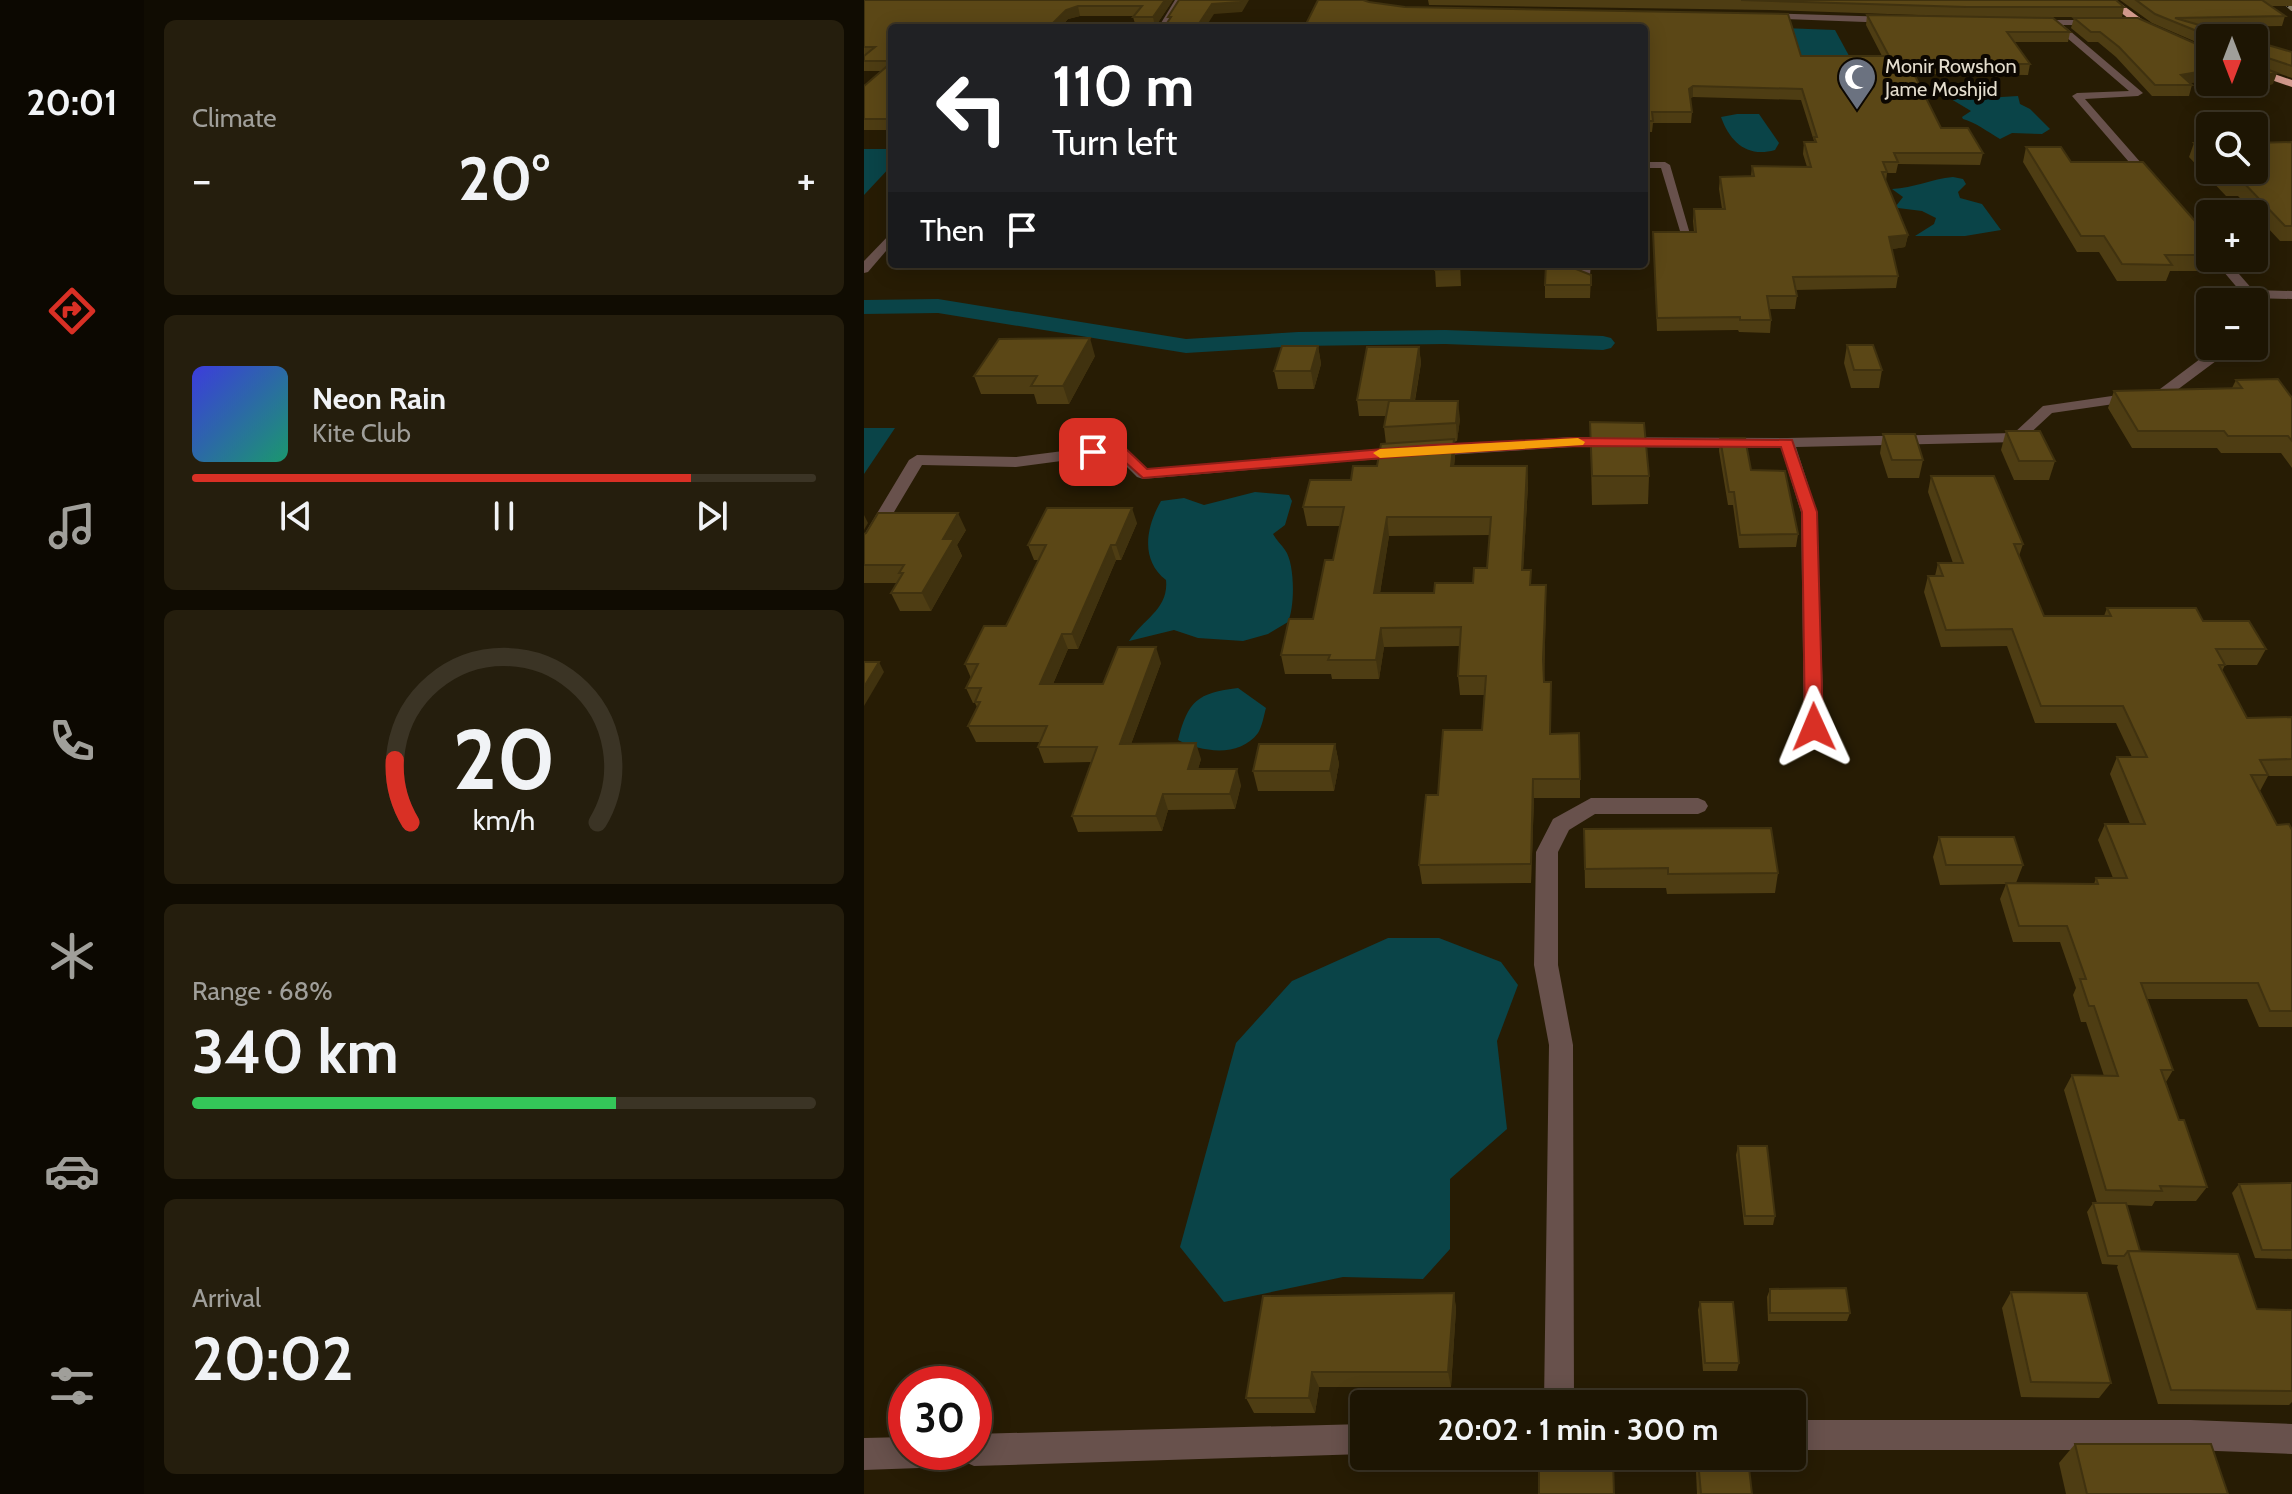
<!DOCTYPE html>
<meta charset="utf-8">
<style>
body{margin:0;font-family:Cabin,sans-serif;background:#251e0d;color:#f1f3f6;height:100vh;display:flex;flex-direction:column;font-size:30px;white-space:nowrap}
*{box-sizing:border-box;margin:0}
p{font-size:26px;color:#a09f9a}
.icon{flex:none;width:44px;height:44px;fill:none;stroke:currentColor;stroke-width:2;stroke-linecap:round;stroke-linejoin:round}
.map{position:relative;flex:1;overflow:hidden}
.panel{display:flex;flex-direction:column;gap:20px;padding:20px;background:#100c02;width:720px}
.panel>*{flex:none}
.hud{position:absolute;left:24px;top:24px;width:760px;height:244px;border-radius:8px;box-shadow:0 4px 20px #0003,0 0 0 2px #3b3425;background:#202124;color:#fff;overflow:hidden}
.needle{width:52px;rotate:180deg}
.fabs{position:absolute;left:1332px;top:24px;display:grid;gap:16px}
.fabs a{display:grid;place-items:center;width:72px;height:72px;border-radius:8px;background:#1d1503;box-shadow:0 4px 20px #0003,0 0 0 2px #3b3425;font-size:40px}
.speed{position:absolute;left:24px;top:1366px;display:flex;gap:16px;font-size:40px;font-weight:700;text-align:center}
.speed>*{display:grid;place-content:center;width:104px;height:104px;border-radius:50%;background:#1d1503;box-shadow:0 4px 20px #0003,0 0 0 2px #3b3425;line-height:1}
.speed .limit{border:12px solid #d22;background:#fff;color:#111}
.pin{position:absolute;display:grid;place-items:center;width:68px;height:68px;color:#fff;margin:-34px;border-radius:16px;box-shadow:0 4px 12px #0006}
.me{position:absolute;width:88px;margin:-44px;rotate:359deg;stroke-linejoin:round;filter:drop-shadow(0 0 6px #0008)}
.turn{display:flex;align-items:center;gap:28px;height:168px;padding:0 32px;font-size:36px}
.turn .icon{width:104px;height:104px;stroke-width:2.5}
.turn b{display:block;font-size:56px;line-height:68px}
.then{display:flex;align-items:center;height:76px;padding:0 32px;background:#0003;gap:16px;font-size:30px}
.big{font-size:60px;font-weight:700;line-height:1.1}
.panel .card{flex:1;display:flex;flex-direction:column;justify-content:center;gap:12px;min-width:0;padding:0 28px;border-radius:12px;background:#251e0d}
.panel .dial{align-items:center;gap:0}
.dial svg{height:208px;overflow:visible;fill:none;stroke:#3b3425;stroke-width:7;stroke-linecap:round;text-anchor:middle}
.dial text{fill:#f1f3f6;stroke:none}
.song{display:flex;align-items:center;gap:24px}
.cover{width:96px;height:96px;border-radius:12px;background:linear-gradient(135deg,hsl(240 70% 55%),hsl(160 70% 35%))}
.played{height:8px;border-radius:4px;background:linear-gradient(90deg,#d93025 80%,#3b3425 80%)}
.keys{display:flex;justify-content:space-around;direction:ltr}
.heat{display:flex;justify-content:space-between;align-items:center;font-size:44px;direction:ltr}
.charge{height:12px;border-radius:6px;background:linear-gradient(90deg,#34c759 68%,#3b3425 0)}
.trip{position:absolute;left:486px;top:1390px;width:456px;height:80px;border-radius:8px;background:#1d1503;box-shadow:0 4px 20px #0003,0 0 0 2px #3b3425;font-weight:700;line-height:80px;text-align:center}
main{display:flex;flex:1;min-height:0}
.tabs{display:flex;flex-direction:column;width:144px;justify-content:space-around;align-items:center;background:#0c0801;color:#a09f9a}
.tabs .icon{width:56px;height:56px}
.tabs .active{color:#d93025}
.tabs b{font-size:36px;color:#f1f3f6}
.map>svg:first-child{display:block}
</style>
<main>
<nav class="tabs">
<b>20:01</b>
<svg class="icon active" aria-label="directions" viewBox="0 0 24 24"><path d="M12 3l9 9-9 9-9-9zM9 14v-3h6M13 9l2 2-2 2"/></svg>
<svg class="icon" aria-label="music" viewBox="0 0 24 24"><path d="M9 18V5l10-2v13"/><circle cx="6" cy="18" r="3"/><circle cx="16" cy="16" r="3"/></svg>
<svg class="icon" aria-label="phone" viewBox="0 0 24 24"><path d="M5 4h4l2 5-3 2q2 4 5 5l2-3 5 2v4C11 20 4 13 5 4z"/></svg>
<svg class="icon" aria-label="climate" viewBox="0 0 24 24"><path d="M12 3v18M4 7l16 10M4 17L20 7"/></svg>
<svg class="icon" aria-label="car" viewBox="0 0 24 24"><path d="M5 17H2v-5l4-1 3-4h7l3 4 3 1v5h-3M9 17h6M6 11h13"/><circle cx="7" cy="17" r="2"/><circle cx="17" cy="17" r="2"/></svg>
<svg class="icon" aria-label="filters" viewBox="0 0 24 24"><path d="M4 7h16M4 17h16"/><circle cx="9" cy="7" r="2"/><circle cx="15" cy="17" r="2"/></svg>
</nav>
<section class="panel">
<div class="card"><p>Climate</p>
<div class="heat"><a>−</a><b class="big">20°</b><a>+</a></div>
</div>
<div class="card">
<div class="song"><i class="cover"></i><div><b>Neon Rain</b><p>Kite Club</p></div></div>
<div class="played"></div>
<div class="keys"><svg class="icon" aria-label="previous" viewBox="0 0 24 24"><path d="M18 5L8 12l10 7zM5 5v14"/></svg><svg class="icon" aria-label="pause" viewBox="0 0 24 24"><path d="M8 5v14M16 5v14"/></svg><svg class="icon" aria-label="next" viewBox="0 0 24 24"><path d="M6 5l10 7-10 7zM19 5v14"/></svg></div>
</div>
<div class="card dial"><svg viewBox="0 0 100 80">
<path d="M14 69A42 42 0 1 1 86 69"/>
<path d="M14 69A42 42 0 0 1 8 45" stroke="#d93025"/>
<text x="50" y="56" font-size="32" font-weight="700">20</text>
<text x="50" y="72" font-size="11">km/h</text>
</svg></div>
<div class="card"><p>Range · 68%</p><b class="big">340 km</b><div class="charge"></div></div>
<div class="card"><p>Arrival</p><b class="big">20:02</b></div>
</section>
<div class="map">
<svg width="1428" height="1494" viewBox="0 0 1428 1494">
<rect width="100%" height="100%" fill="#271c04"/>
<g fill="#0a4448">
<path d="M919 28 971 30 990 65H932Z"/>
<path d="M1097 94 1121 98 1154 96 1156 104 1166 109 1186 129 1178 134 1148 133 1136 139C1124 132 1111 122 1099 119L1098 117 1107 111 1087 99Z"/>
<path d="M873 114H895L915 143 911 150C883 158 866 142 857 117Z"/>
<path d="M0 149H28V165L0 195Z"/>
<path d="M1089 177 1099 179 1102 184 1094 192 1096 198 1118 204 1137 230 1101 236H1051L1070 224 1072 218 1058 211 1034 208 1032 206 1039 197 1028 189C1050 188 1067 179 1089 177Z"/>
<path d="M0 428H31L0 474Z"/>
<path d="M391 492 425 495 428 501 421 525 409 534C412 540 418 545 421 550 431 563 431 607 424 622L404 634 379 641 334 638 310 630 265 641C279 619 305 609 302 580 276 560 282 527 297 501L320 498 340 505Z"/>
<path d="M374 688 402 708C400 715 398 727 394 733 375 758 338 752 314 740 324 701 333 693 374 688Z"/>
<path d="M524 938H575L637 962 654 985 633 1041 643 1129 586 1179V1249L559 1279 479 1277 360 1302 316 1247 372 1043 428 981Z"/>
</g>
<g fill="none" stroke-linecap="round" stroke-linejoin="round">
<path fill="#0a4448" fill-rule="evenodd" d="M74 299 322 339 434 332 581 330 739 336 747 338 751 343 747 348 739 350 581 344 434 346 322 353 74 313 0 314V300Z"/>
<g fill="#68514c" fill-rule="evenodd">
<path d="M311 0H319L302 28H294Z"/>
<path d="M900 13 1028 17 1032 20 1028 23 897 18Z"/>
<path d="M1239 20 1236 25H1199L1279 93 1274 96 1221 99 1292 180V184H1284L1208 96 1213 93 1265 91 1188 25 1164 23 1168 20Z"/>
<path d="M780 162H801L806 165 826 234 816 231 797 168H780Z"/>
<path d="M28 232V244L4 272 0 273V261Z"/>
<path d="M1348 258H1361L1389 290 1428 291V299L1385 298 1350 302 1352 295 1376 291Z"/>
<path d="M715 264H727L725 285 715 282Z"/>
<path d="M1346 345 1359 346 1356 358 1305 396 1188 413 1159 440 1154 442 932 447 953 512 960 727 950 734 940 727 937 512 917 448 709 447 488 461 279 479 273 477 250 454 152 467 58 465 8 549 0 554V535L45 460 53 455 152 457 254 444 259 446 283 469 488 451 709 437 923 438 1150 433 1179 406 1296 389 1344 353Z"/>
<path d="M727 798H834L841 801 844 806 841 811 834 814H731L705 830 694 852V965L709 1045 710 1404H680L685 1045 670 965 672 852 689 819Z"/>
<path d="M928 1420H1327L1428 1424V1454L1327 1450H928Z"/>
<path d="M500 1424V1454L110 1466 99 1461 95 1452H110V1434Z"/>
<path d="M42 1437V1452H71L66 1463 55 1468 0 1470V1438Z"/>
</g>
<g fill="#d0988b" fill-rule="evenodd">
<path d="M1241 0H1252L1287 26 1346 51V58L1279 30Z"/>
<path d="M1390 67 1428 80V87L1390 74Z"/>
</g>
<defs>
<path id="rail" d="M1418 0 1428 9"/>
</defs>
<use href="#rail" stroke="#887f6b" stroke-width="4"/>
<use href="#rail" stroke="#0c0701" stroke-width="3" stroke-dasharray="9" stroke-linecap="butt"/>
</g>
<g fill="#4e3d13" fill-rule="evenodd">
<path d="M0 0H309L291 27H272L269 17 270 16H216L204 19 196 28H28V130H0V86L17 71H0Z"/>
<path d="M454 0H499L505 2 541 7 924 14 937 56H1018L1002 25 1003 15 1083 16 906 10 565 5 564 0H1252L1260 7 1258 17H1120L1189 18 1206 32 1204 42H1150L1166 64 1164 75 1050 74 1077 128H1104L1119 153 1116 165 1034 164 1032 173H1023L1022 181 1044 235 1041 247 1028 249 1034 276 1032 288 931 290 933 296 931 309H905L907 320 906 333 875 332 874 330 793 331 789 232H830L829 221 830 209H858L855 189 856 177 887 176 888 166 943 167 939 154 940 142 950 141 937 100 829 97 826 98 828 112 827 123H789L788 132H780V28H440Z"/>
<path d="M1256 0H1428V6H1406L1421 16 1418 26 1343 27 1380 38H1346V48L1288 23Z"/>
<path d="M1210 18 1346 50V80L1326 83 1328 85 1325 96H1288L1252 57 1234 42H1224L1207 28Z"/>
<path d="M1390 41 1428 52V78L1399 68 1409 84 1399 86 1390 82Z"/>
<path d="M1428 142V241H1416L1374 196H1362L1325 157 1330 143H1346V170H1390Z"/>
<path d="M1162 147 1207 162 1346 238V258H1360L1355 271H1306L1302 281H1253L1235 252H1213L1159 162Z"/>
<path d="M596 264 597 286 572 287 571 270Z"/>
<path d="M713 270 727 275 726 298H681V285Z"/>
<path d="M983 345 1018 370 1015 388H987L980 363Z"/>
<path d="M454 346 457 364 450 389H414L410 371Z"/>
<path d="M555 347 557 363 551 401 596 419 593 441 590 442 591 457 590 466H663L664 485 659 570H667V585L682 604 680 682 687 734 716 779V798H670L667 883 558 884 555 865 574 795 618 730 620 695H596L594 676 596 646 520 647 515 679H468L467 674H421L417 655 449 619 469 560 476 526H443L439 507 513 466 522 444 520 427 522 416H495L493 400ZM626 535 623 568 609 583 570 593H516L525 536Z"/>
<path d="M231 356 205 404H173L170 394H117L110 376Z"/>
<path d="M1372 380 1428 398V468L1417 453H1357L1353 448H1268L1244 408 1250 391 1368 388Z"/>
<path d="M726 422 785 476 784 504 728 505Z"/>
<path d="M1142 431 1191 461 1185 480H1150L1137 450Z"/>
<path d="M1019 434 1059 460 1055 478H1024L1016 453Z"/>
<path d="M856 438 887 470 934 534 932 547 875 548 869 505H864L855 451Z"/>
<path d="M1067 476 1159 544 1155 556 1180 616H1240L1243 608 1339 621 1402 649 1393 665H1361L1358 671 1383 718 1428 717V776H1404L1396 791 1413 825 1428 830V1027H1395L1383 999H1283L1309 1070 1302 1082 1315 1120 1343 1187 1332 1201H1291L1288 1206 1262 1205 1276 1251 1393 1309 1428 1310V1402L1425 1405 1294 1404 1253 1267 1254 1265 1238 1264 1223 1212 1229 1203H1233L1200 1090 1208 1075 1240 1076 1222 1022H1217L1209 995 1212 988 1196 942H1149L1136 899 1142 884 1076 885 1069 857 1075 837 1159 865 1152 883 1230 884 1232 878H1249L1234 840 1241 824H1266L1246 774 1253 757H1268L1252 723H1171L1143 646 1077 647 1060 592 1064 576H1071L1074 563H1089L1064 492Z"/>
<path d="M273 523 257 560H252L214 649H204L189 684H239L297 663 267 744 337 759 334 769 377 785 371 809 304 810 298 831 214 832 208 816 227 762 180 763 174 747 176 742H112L104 726 113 707 111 703H109L102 688 107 678 101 664 142 626 175 560H170L164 545Z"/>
<path d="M102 530 93 545 98 556 67 611H36L27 593 33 583H0V534Z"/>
<path d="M471 744 475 764 470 791H394L389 771Z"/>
<path d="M720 829 914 873 911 893 803 894 802 888H721Z"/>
<path d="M874 1146 911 1216 909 1225H880L872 1155Z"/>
<path d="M1428 1183V1259L1391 1258 1368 1193 1375 1184Z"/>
<path d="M906 1289 986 1313 983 1321H904L903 1297Z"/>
<path d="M1147 1292 1247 1383 1235 1398 1157 1397 1138 1308Z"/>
<path d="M590 1293 592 1309 587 1387H455L451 1413H390L382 1398Z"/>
<path d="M836 1302 875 1363 873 1371H839L834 1310Z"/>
<path d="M1211 1444 1364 1494H1202L1195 1463Z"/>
<path d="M834 1460 888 1494H833L832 1472Z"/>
</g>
<g fill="#40320f">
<path d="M301 0H309L291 27 289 17Z"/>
<path d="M378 0H385L378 12 350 14 341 28H332L348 4Z"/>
<path d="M214 6 216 16 204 19 196 28H184L202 10Z"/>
<path d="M1346 70V80L1314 85 1317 75Z"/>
<path d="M1413 73 1409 84 1399 86 1402 75Z"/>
<path d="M829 86V97L824 99 825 89Z"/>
<path d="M1044 235 1041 247 1023 250 1025 237Z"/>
<path d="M226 338 231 356 205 404 199 386Z"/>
<path d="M454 346 457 364 450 389 447 371Z"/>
<path d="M555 347 557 363 548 416 547 400Z"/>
<path d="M594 401 596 419 593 441 592 423Z"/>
<path d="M590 439 591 457 588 485 587 466Z"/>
<path d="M663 466 664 485 658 589V570Z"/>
<path d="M268 508 273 523 257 560 252 545Z"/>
<path d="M94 513 102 530 93 545 98 556 67 611 58 593 79 539Z"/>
<path d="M0 515 4 523 0 530Z"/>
<path d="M523 517 525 536 513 612 510 593Z"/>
<path d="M247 545 252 560 214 649 208 634Z"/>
<path d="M682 585V604L680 678 679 659Z"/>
<path d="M517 628 520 647 515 679 512 660Z"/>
<path d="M198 634 204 649 182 700 176 684Z"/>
<path d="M292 647 297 663 261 760 256 744Z"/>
<path d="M15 662 20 672 0 706V687Z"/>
<path d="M332 743 337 759 329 785 324 769Z"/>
<path d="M471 744 475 764 470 791 466 771Z"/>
<path d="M373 769 377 785 371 809 366 794Z"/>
<path d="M669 779 670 798 667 883V864Z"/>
<path d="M299 794 304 810 298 831 292 816Z"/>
<path d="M590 1293 592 1309 587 1387 584 1372Z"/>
<path d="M448 1372 455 1387 451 1413 445 1398Z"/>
</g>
<g fill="#5b4716" stroke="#40320f" stroke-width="2" fill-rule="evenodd">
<path d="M0 0H301L289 17H269L278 6H214L202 10 184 28H28V61H0V56L11 47H0Z"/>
<path d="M315 0H378L376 2 348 4 332 28H302L303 26H301L307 17H304Z"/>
<path d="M454 0H499L505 2 541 7 924 14 937 56H1025L1003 15 1189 18 1206 32H1143L1166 64H1045L1077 128H1104L1119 153H1030L1034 162H1019L1023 172H1018L1044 235 1025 237 1034 276 929 277 933 296H903L907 320H876V317L793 318 789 232H832L830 209H861L856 177 890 176 888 166 947 167 940 142H952L950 137H953L938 89 829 86 825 89 828 112H788L789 121H780V28H440Z"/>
<path d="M877 0H1252L1260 7H1102Z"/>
<path d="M1272 0H1398L1421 16 1311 18 1380 38H1350L1291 14Z"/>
<path d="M1210 18H1274L1346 50V70L1317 75 1328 85H1291L1255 47 1236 32H1227Z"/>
<path d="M1390 41 1428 52V66L1392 54 1391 65 1413 73 1402 75 1390 70Z"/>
<path d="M28 62V119H0V86Z"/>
<path d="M1428 142V226H1421L1379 182H1367L1355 170H1390V143Z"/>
<path d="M1330 143H1346V160Z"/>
<path d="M1162 147H1197L1207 162H1279L1346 238V255H1301L1308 265 1258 264 1240 236H1217Z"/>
<path d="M571 264H595V269L571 270Z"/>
<path d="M682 264H712V269L727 275V285H681Z"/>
<path d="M226 338 199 386H167L173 376H110L135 339Z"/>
<path d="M983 345H1009L1018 370H990Z"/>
<path d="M418 346H454L447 371H410Z"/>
<path d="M503 347H555L547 400H493Z"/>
<path d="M1414 379 1428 398V441L1424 436H1364L1360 431H1274L1250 391 1378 388 1372 380Z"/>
<path d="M525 401H594L592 423 520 427Z"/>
<path d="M726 422 780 423 785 476H728Z"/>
<path d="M1142 431H1176L1191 461H1155Z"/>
<path d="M1019 434H1051L1059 460H1028Z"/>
<path d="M856 438H881L887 470 921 471 934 534 876 535 870 492H865Z"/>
<path d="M590 439 587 466H663L658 570H667L666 585H682L679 659 680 682H687L686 734 715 733 716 779H669L667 864 555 865 562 795H574L579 730H618L622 676H594L597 627 517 628 512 660H464L466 655H417L425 619H449L461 560H469L480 507H439L446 480H487L489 466H513L517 444ZM523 517H627L623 568H610L609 583H571L570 593H510Z"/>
<path d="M1067 476H1130L1159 544H1150L1180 616H1247L1243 608H1332L1339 621H1385L1402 649H1352L1361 665H1355L1383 718 1428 717V759L1396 760 1404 775H1387L1413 825 1425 824 1428 830V1011H1406L1394 983H1277L1309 1070H1297L1315 1120H1320L1343 1187 1296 1186 1298 1191 1242 1190 1208 1075 1254 1076 1230 1006H1225L1216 979H1222L1203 926H1155L1142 883 1234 884 1232 878H1263L1241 824H1281L1253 757H1283L1259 706H1177L1148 629 1082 630 1064 576H1079L1074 563H1099Z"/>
<path d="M183 508H268L252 545H247L208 634H198L176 684H239L254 647H292L256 744 332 743 324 769H373L366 794H299L292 816H208L233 747H174L183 726H104L116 702H111L117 688H102L114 664H101L120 626H142L182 545H164Z"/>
<path d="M14 513H94L79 539H90L58 593H27L39 573H35L40 565H0V534L2 533Z"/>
<path d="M0 662H15L0 687Z"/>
<path d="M395 744H471L466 771H389Z"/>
<path d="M907 828 914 873 804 874V868L721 869 720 829Z"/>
<path d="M1075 837H1150L1159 865H1082Z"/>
<path d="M874 1146H903L911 1216H881Z"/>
<path d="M1428 1183V1250H1398L1375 1184Z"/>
<path d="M1229 1203H1262L1276 1251H1264L1260 1256H1244Z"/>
<path d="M1264 1251 1374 1254 1393 1309 1428 1310V1391L1307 1390Z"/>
<path d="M982 1288 986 1313H906V1289Z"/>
<path d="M1147 1292 1223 1293 1247 1383 1167 1382Z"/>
<path d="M590 1293 584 1372H448L445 1398H382L399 1296Z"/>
<path d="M836 1302H869L875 1363H841Z"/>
<path d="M1211 1444H1347L1364 1494H1223Z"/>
<path d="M884 1459 888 1494H837L834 1460Z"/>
<path d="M749 1460 750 1494H675V1461Z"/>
</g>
<path fill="#d93025" stroke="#8d1f18" stroke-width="2" d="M709 438 928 440 953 512 959 727 956 732 950 734 941 727 938 512 917 447 709 446 567 454 279 478 251 453 229 456 222 452 229 448 259 446 283 469 567 445Z"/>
<path fill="#f59e0b" d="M714 438 721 442 719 445 516 458 509 453 516 449Z"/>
<defs>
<symbol id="mosque-pin" viewBox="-11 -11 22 30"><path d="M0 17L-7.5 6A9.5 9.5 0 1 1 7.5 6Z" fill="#6b7280" stroke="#0c0701"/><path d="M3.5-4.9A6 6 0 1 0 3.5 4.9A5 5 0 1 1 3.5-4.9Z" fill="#fff"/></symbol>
</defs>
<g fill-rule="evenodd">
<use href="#mosque-pin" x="971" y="55" width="44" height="60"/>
</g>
<g text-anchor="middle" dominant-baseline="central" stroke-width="8" stroke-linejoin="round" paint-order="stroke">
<g font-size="20" fill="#e4ddce" stroke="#0c0701" text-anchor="start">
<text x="1021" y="66">Monir Rowshon<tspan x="1021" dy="23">Jame Moshjid</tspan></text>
</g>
</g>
</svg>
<div class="fabs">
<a><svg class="needle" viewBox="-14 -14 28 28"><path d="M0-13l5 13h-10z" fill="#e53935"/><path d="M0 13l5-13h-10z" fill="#a09f9a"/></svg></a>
<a><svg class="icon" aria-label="search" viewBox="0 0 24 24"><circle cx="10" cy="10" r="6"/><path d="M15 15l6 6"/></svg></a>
<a>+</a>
<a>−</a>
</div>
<div class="speed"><div class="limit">30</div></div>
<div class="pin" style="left:229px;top:452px;background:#d93025"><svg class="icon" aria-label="arrive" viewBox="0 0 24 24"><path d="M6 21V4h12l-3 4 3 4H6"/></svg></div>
<svg class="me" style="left:950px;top:727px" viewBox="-20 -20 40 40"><path d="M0-17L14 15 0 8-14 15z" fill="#d93025" stroke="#fff" stroke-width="4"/></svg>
<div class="trip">20:02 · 1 min · 300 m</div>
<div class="hud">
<div class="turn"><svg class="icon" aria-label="left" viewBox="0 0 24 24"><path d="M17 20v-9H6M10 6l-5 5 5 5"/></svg><div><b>110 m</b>Turn left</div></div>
<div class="then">Then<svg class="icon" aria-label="arrive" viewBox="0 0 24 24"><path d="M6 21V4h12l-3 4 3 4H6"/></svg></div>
</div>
</div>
</main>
